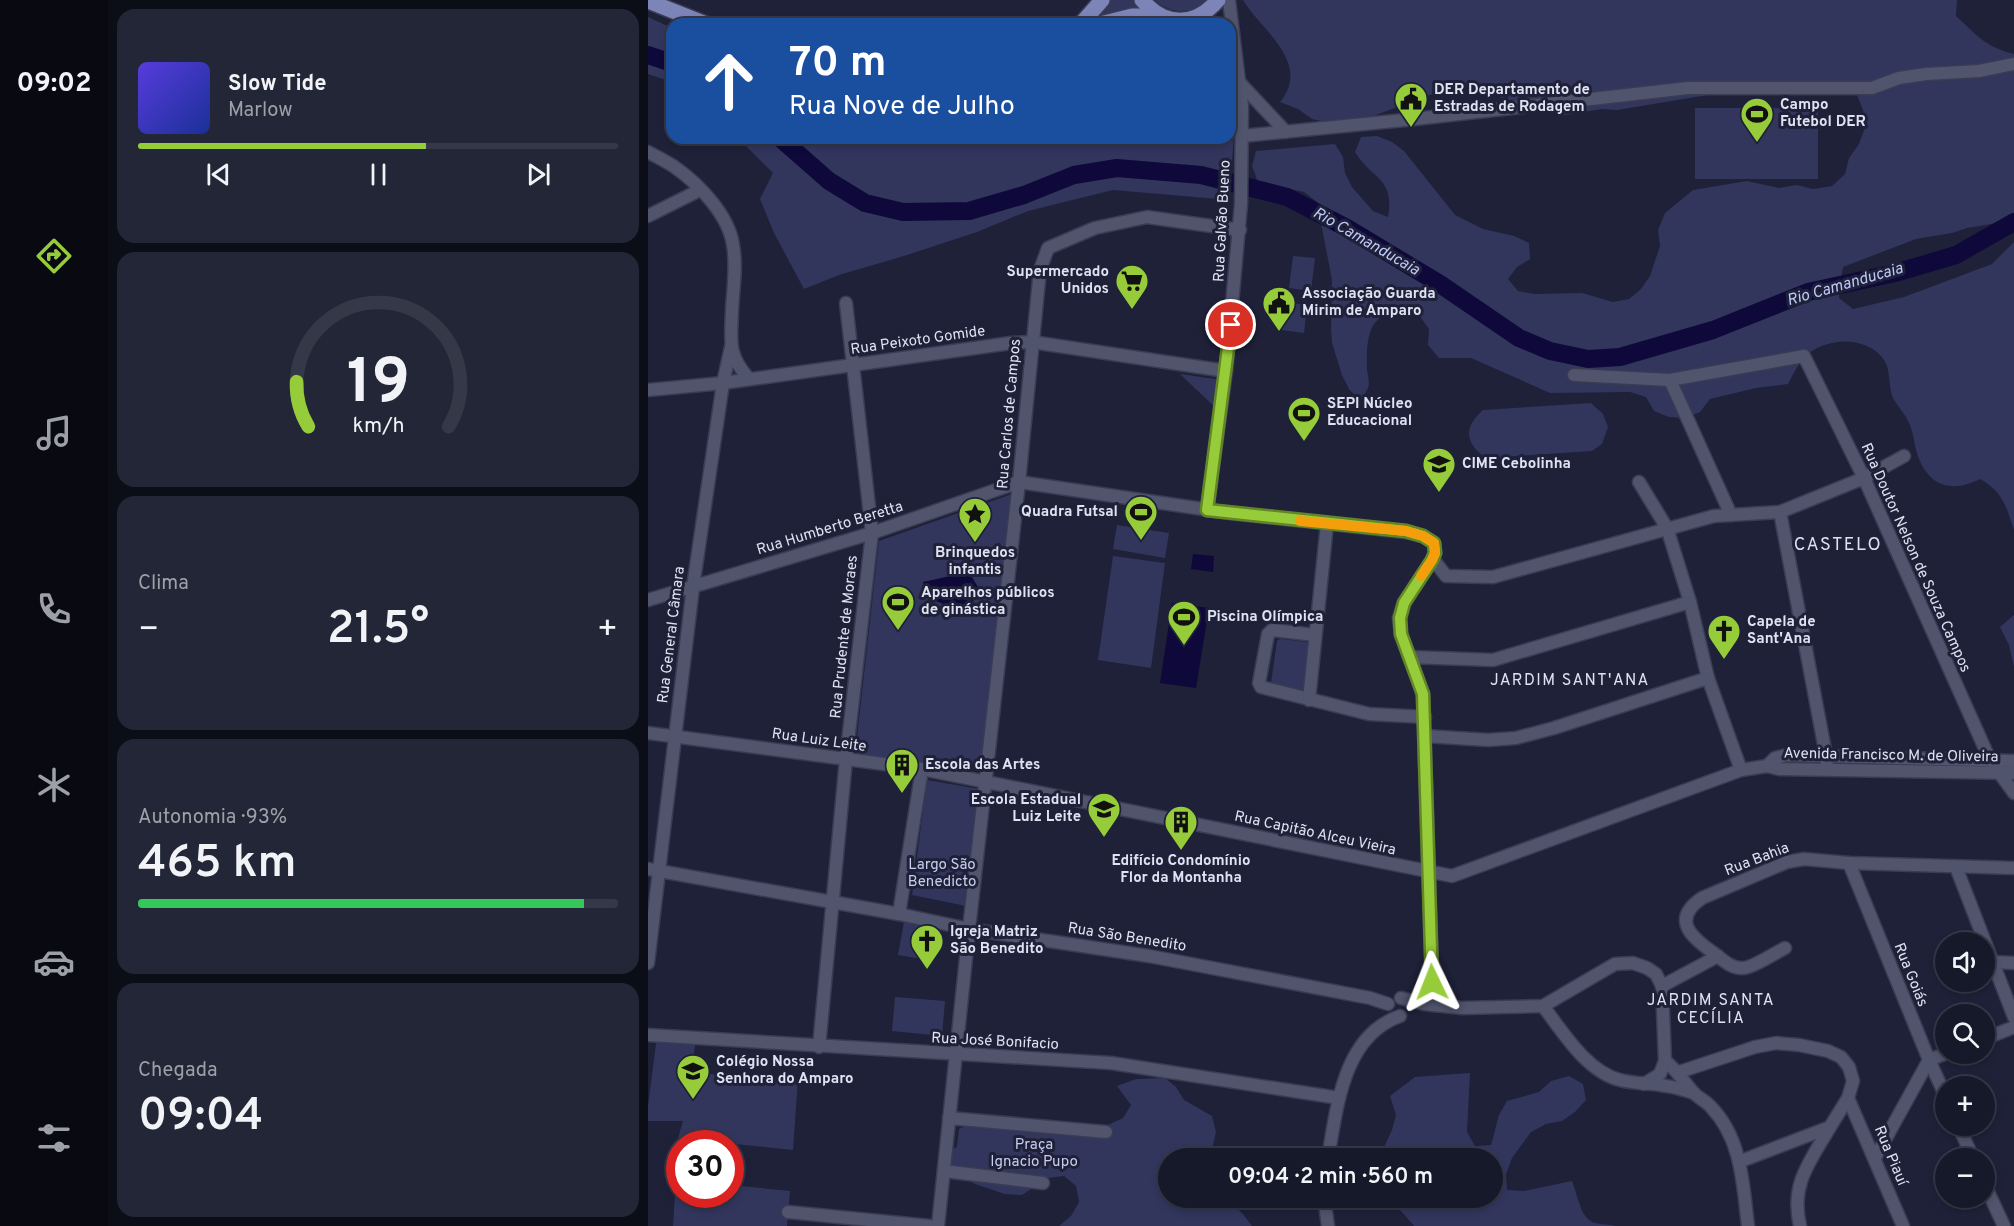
<!DOCTYPE html>
<html lang="pt">
<meta charset="utf-8">
<style>
body{margin:0;font-family:Overpass,sans-serif;background:#232636;color:#f1f3f6;height:100vh;display:flex;flex-direction:column;font-size:22px;white-space:nowrap}
*{box-sizing:border-box;margin:0}
p{font-size:20px;color:#9ea0a8}
.icon{flex:none;width:33px;height:33px;fill:none;stroke:currentColor;stroke-width:2;stroke-linecap:round;stroke-linejoin:round}
.map{position:relative;flex:1;overflow:hidden}
.details{display:flex;flex-direction:column;gap:9px;padding:9px;background:#0c0e17;width:540px}
.details>*{flex:none}
.top-card{position:absolute;left:18px;top:18px;width:570px;height:126px;border-radius:18px;box-shadow:0 3px 9px #0003,0 0 0 2px #353847;background:#1a4fa0;color:#fff;overflow:hidden}
.fabs{position:absolute;left:1287px;top:932px;display:grid;gap:12px}
.fabs a{display:grid;place-items:center;width:60px;height:60px;border-radius:50%;background:#16192a;box-shadow:0 3px 9px #0003,0 0 0 2px #353847;font-size:30px}
.speed{position:absolute;left:18px;top:1130px;display:flex;gap:12px;font-size:30px;font-weight:700;text-align:center}
.speed>*{display:grid;place-content:center;width:78px;height:78px;border-radius:50%;background:#16192a;box-shadow:0 3px 9px #0003,0 0 0 2px #353847;line-height:1}
.speed .limit{border:9px solid #d22;background:#fff;color:#111}
.pin{position:absolute;display:grid;place-items:center;width:51px;height:51px;color:#fff;margin:-26px;border:3px solid #fff;border-radius:50%;box-shadow:0 2px 6px #0007}
.me{position:absolute;width:66px;margin:-33px;rotate:358deg;stroke-linejoin:round;filter:drop-shadow(0 0 4px #0008)}
.turn{display:flex;align-items:center;gap:21px;height:126px;padding:0 24px;font-size:27px}
.turn .icon{width:78px;height:78px;stroke-width:2.5}
.turn b{display:block;font-size:42px;line-height:51px}
.big{font-size:45px;font-weight:600;line-height:1.1}
.details .card{flex:1;display:flex;flex-direction:column;justify-content:center;gap:9px;min-width:0;padding:0 21px;border-radius:18px;background:#232636}
.details .dial{align-items:center;gap:0}
.dial svg{height:156px;overflow:visible;fill:none;stroke:#353847;stroke-width:7;stroke-linecap:round;text-anchor:middle}
.dial text{fill:#f1f3f6;stroke:none}
.song{display:flex;align-items:center;gap:18px}
.cover{width:72px;height:72px;border-radius:9px;background:linear-gradient(135deg,hsl(250 70% 55%),hsl(230 70% 35%))}
.played{height:6px;border-radius:3px;background:linear-gradient(90deg,#96cc3a 60%,#353847 60%)}
.keys{display:flex;justify-content:space-around;direction:ltr}
.heat{display:flex;justify-content:space-between;align-items:center;font-size:33px;direction:ltr}
.charge{height:9px;border-radius:4px;background:linear-gradient(90deg,#34c759 93%,#353847 0)}
.trip{position:absolute;left:510px;top:1148px;width:345px;height:60px;border-radius:30px;background:#16192a;box-shadow:0 3px 9px #0003,0 0 0 2px #353847;font-weight:600;line-height:60px;text-align:center}
main{display:flex;flex:1;min-height:0}
.menu{display:flex;flex-direction:column;width:108px;justify-content:space-around;align-items:center;background:#090a11;color:#9ea0a8}
.menu .icon{width:42px;height:42px}
.menu .selected{color:#96cc3a}
.menu b{font-size:27px;color:#f1f3f6}
.map>svg:first-child{display:block}
</style>
<main>
<nav class="menu">
<b>09:02</b>
<svg class="icon selected" aria-label="directions" viewBox="0 0 24 24"><path d="M12 3l9 9-9 9-9-9zM9 14v-3h6M13 9l2 2-2 2"/></svg>
<svg class="icon" aria-label="music" viewBox="0 0 24 24"><path d="M9 18V5l10-2v13"/><circle cx="6" cy="18" r="3"/><circle cx="16" cy="16" r="3"/></svg>
<svg class="icon" aria-label="phone" viewBox="0 0 24 24"><path d="M5 4h4l2 5-3 2q2 4 5 5l2-3 5 2v4C11 20 4 13 5 4z"/></svg>
<svg class="icon" aria-label="climate" viewBox="0 0 24 24"><path d="M12 3v18M4 7l16 10M4 17L20 7"/></svg>
<svg class="icon" aria-label="car" viewBox="0 0 24 24"><path d="M5 17H2v-5l4-1 3-4h7l3 4 3 1v5h-3M9 17h6M6 11h13"/><circle cx="7" cy="17" r="2"/><circle cx="17" cy="17" r="2"/></svg>
<svg class="icon" aria-label="filters" viewBox="0 0 24 24"><path d="M4 7h16M4 17h16"/><circle cx="9" cy="7" r="2"/><circle cx="15" cy="17" r="2"/></svg>
</nav>
<section class="details">
<div class="card">
<div class="song"><i class="cover"></i><div><b>Slow Tide</b><p>Marlow</p></div></div>
<div class="played"></div>
<div class="keys"><svg class="icon" aria-label="previous" viewBox="0 0 24 24"><path d="M18 5L8 12l10 7zM5 5v14"/></svg><svg class="icon" aria-label="pause" viewBox="0 0 24 24"><path d="M8 5v14M16 5v14"/></svg><svg class="icon" aria-label="next" viewBox="0 0 24 24"><path d="M6 5l10 7-10 7zM19 5v14"/></svg></div>
</div>
<div class="card dial"><svg viewBox="0 0 100 80">
<path d="M14 69A42 42 0 1 1 86 69"/>
<path d="M14 69A42 42 0 0 1 8 46" stroke="#96cc3a"/>
<text x="50" y="56" font-size="32" font-weight="700">19</text>
<text x="50" y="72" font-size="11">km/h</text>
</svg></div>
<div class="card"><p>Clima</p>
<div class="heat"><a>−</a><b class="big">21.5°</b><a>+</a></div>
</div>
<div class="card"><p>Autonomia · 93%</p><b class="big">465 km</b><div class="charge"></div></div>
<div class="card"><p>Chegada</p><b class="big">09:04</b></div>
</section>
<div class="map">
<svg width="1366" height="1226" viewBox="0 0 1366 1226">
<rect width="100%" height="100%" fill="#1e2138"/>
<g fill="#32365d">
<path d="M461 0H487L493 7 446 18Z"/>
<path d="M507 0H558C544 15 522 14 507 0Z"/>
<path d="M595 0H1309L1308 16C1330 36 1336 46 1366 54V218L1355 222 1319 228 1304 233 1268 239 1195 267 1192 283 1191 298 1205 309 1256 297 1344 264 1366 242V530C1358 506 1355 492 1332 479 1304 493 1281 487 1270 456 1266 446 1266 435 1262 425 1258 415 1250 407 1245 398 1241 388 1242 376 1239 366 1232 347 1208 339 1189 342 1160 347 1153 359 1140 384L1108 388 1062 399 1052 412 1037 418 1021 417 1006 411 998 397 982 392 902 393 823 358H791L780 345 781 329 771 315C723 307 718 327 719 370 720 376 722 383 720 388 718 393 714 397 712 401L701 389 694 375 684 343 683 328 684 280 669 202 656 192 610 182 604 166 608 151 687 144 695 157 697 173 704 187 725 211 740 217C747 177 724 180 707 152L713 137 729 136 744 142 756 151 807 215 835 229 866 236 881 243 882 259 869 267 860 279 870 291 886 294 934 293 965 302 981 299 993 289 1002 276 1012 246 1010 230 1017 213 1045 190 1099 181 1131 188 1149 185 1165 189 1184 186 1197 174 1201 158 1211 144 1217 128 1215 110 1209 95 1192 85 1160 81 1076 95H1060L969 110 954 109 918 115 889 110 823 87 787 93 728 115 714 123 696 126 664 119 650 109 632 102C664 63 614 31 595 0Z"/>
<path d="M0 17 24 28V82L0 74Z"/>
<path d="M582 103 586 129 582 200 465 190 380 211 329 232 256 256 191 275 156 289 126 233 112 199 125 173 90 138H273L314 141 319 138H582Z"/>
<rect x="1047" y="108" width="123" height="71"/>
<path d="M645 256 667 258 663 291 641 288Z"/>
<path d="M636 302 659 305 656 333 633 330Z"/>
<path d="M532 374 574 380 570 410Z"/>
<path d="M943 403 955 414 960 427 954 444 944 451 837 458C817 442 815 428 835 410Z"/>
<path d="M364 494 332 770 207 755 231 541Z"/>
<path d="M469 525 521 533 517 558 465 549Z"/>
<path d="M465 556 517 563 503 668 450 660Z"/>
<path d="M1366 615V667L1361 645 1352 627Z"/>
<path d="M632 639 659 642 661 646 657 691 654 693 625 687 623 683 629 641Z"/>
<path d="M279 780 331 789 318 906 264 895Z"/>
<path d="M256 922 285 927 279 960 250 955Z"/>
<path d="M247 997 297 1001 294 1036 244 1031Z"/>
<path d="M9 1036 48 1039 43 1073 150 1079 145 1150 30 1138 35 1121H0V1106Z"/>
<path d="M822 1073 819 1132 827 1146 843 1145 851 1115 859 1101 891 1092 903 1081 921 1076 935 1084 938 1100 927 1112 914 1121 898 1124 883 1132 864 1158 858 1174 859 1190 876 1191 924 1181C930 1195 932 1219 947 1223 954 1225 961 1224 968 1226H766L755 1213 737 1197H844V1158H731L744 1130 748 1115 742 1096 767 1077Z"/>
<path d="M517 1078 528 1087 536 1100 564 1116 568 1132 562 1158H520V1197H576L594 1213 604 1226H411L423 1216 431 1202 428 1186 416 1176 400 1178 374 1195 357 1194 327 1184 299 1168V1151L309 1147 311 1129 319 1125 391 1133 410 1127 460 1125 475 1118 483 1105 469 1086 488 1079Z"/>
<path d="M28 1179H31L32 1194H82L83 1185 142 1191 139 1226H25Z"/>
</g>
<g fill="#0e093a">
<path d="M545 554 566 556 565 572 543 569Z"/>
<path d="M311 574 324 577 331 589 323 606H300L278 597 275 582Z"/>
<path d="M524 603 561 608 548 688 512 683Z"/>
</g>
<g fill="none" stroke-linecap="round" stroke-linejoin="round">
<g stroke="#0e093a" stroke-width="18">
<path d="M0 55 24 63"/>
<path d="M132 138 181 181 217 203 255 212 321 211 376 195 426 175 469 168 553 175 639 197 699 228 792 284 871 338 902 351 940 359 972 357 1065 330 1160 292 1247 273 1308 255 1366 222"/>
</g>
<defs>
<g id="minor">
<path d="M592 83 638 132"/>
<path d="M594 136 767 119 1040 88H1224L1251 78 1278 74 1331 71 1366 64"/>
<path d="M0 152C9 157 20 162 28 168 52 185 81 216 85 245 89 267 85 289 84 310 83 342 79 354 101 379"/>
<path d="M0 216 52 190"/>
<path d="M926 375 1022 380 1156 356 1216 478 1342 760 1366 793"/>
<path d="M1022 380 1083 515"/>
<path d="M0 390 75 383 363 343 384 342 578 371"/>
<path d="M991 482 1019 528 1042 602 1060 678 1093 770"/>
<path d="M559 510 578 371 593 204 594 105 581 0"/>
<path d="M1132 512 1178 755 1179 769"/>
<path d="M785 559 798 576 845 577 1066 516 1132 512 1216 478 1256 456"/>
<path d="M0 600 224 533 371 482 582 513 758 532 775 536 786 543 787 553 785 559 756 603 751 618 753 635 775 694 785 1005"/>
<path d="M667 635 624 630 620 634 611 683 613 687 721 714 777 717"/>
<path d="M761 657 845 660 1042 602"/>
<path d="M661 700 679 524"/>
<path d="M0 733 274 769 804 876 1093 770 1119 766 1131 769 1366 773"/>
<path d="M777 736 840 740 868 738 906 728 1060 678"/>
<path d="M1119 766 1127 758 1139 755 1366 761"/>
<path d="M1201 863 1281 1060 1298 1097"/>
<path d="M1308 867 1366 1017"/>
<path d="M0 869 251 914 321 929 501 956 722 998 740 1004"/>
<path d="M251 914 274 769"/>
<path d="M1137 948C1127 953 1104 968 1095 968 1084 969 1075 960 1067 954 1044 938 1022 920 1054 898L1139 862 1156 859 1201 863 1366 868"/>
<path d="M1345 962 1366 963"/>
<path d="M0 963 45 587 75 383 83 347"/>
<path d="M1014 986 1070 956"/>
<path d="M753 998 776 1004 814 1008 895 1006 967 964 985 963 999 968 1008 974 1014 986 1017 1061 1012 1074 996 1084"/>
<path d="M895 1006C914 1031 939 1072 972 1080 987 1084 1003 1083 1018 1086 1027 1087 1037 1090 1046 1093"/>
<path d="M0 1035 463 1063 691 1098"/>
<path d="M1336 1039 1366 1027"/>
<path d="M171 1047 198 759 224 533 198 303"/>
<path d="M1017 1061C1030 1071 1034 1080 1045 1092 1050 1098 1058 1101 1063 1107 1094 1139 1095 1185 1100 1226"/>
<path d="M1031 1072 1107 1047 1128 1043 1151 1045 1180 1051 1193 1057 1201 1067 1205 1081 1200 1098 1182 1127 1093 1161"/>
<path d="M1200 1098 1255 1226"/>
<path d="M301 1118 458 1132"/>
<path d="M1310 1125 1325 1158"/>
<path d="M680 1158C689 1107 695 1036 752 1016"/>
<path d="M1227 1158 1281 1060 1299 1053"/>
<path d="M296 1171 395 1183"/>
<path d="M1336 1183 1356 1226"/>
<path d="M676 1197 680 1226"/>
<path d="M140 1212 282 1226"/>
<path d="M290 1226 321 929 371 482 392 270 400 248 447 228 499 217 592 230"/>
<path d="M1152 1226C1142 1184 1162 1162 1182 1127"/>
</g>
<g id="major">
<path d="M494 0C517 27 547 27 570 0"/>
<path d="M0 1 58 24"/>
<path d="M433 24 454 0"/>
<path d="M452 24 484 16H512"/>
</g>
</defs>
<use href="#minor" stroke="#393c52" stroke-width="15"/>
<use href="#major" stroke="#393c52" stroke-width="18"/>
<use href="#minor" stroke="#50546d" stroke-width="12"/>
<use href="#major" stroke="#7d84b7" stroke-width="15"/>
</g>
<g fill="none" stroke-linecap="round" stroke-linejoin="round">
<defs>
<path id="route" d="M583 325 559 510 758 531 775 536 786 543 787 553 784 560 756 603 752 618 753 634 775 694 784 982"/>
</defs>
<use href="#route" stroke="#628526" stroke-width="15"/>
<use href="#route" stroke="#96cc3a" stroke-width="10"/>
<path stroke="#f59e0b" stroke-width="10" d="M652 521 758 531 775 536 786 543 787 553 784 560 773 576"/>
</g>
<defs>
<symbol id="civic-pin" viewBox="-11 -11 22 30"><path d="M0 17L-7.5 6A9.5 9.5 0 1 1 7.5 6Z" fill="#96cc3a" stroke="#1e2138"/><path d="M-.6-6.5H3V-4.5H.6V-3L4-1V1h2V6H-6V1h2V-1L-.6-3ZM-1.2 2.5V6h2.4V2.5Z" fill="#111"/></symbol>
<symbol id="stadium-pin" viewBox="-11 -11 22 30"><path d="M0 17L-7.5 6A9.5 9.5 0 1 1 7.5 6Z" fill="#96cc3a" stroke="#1e2138"/><path d="M0-5a6.5 5 0 1 0 0 10a6.5 5 0 1 0 0-10ZM-3.5-1.8h7v3.6h-7Z" fill="#111"/></symbol>
<symbol id="supermarket-pin" viewBox="-11 -11 22 30"><path d="M0 17L-7.5 6A9.5 9.5 0 1 1 7.5 6Z" fill="#96cc3a" stroke="#1e2138"/><path d="M-6-5.5h2.5l.6 2H6L4.5 2H-2.5L-4.4-4H-6ZM-1.5 3.2a1.3 1.3 0 1 0 .1 0ZM3 3.2a1.3 1.3 0 1 0 .1 0Z" fill="#111"/></symbol>
<symbol id="school-pin" viewBox="-11 -11 22 30"><path d="M0 17L-7.5 6A9.5 9.5 0 1 1 7.5 6Z" fill="#96cc3a" stroke="#1e2138"/><path d="M0-5L7-2L0 1L-7-2ZM-4 1L0 2.5L4 1V4Q0 6-4 4Z" fill="#111"/></symbol>
<symbol id="sight-pin" viewBox="-11 -11 22 30"><path d="M0 17L-7.5 6A9.5 9.5 0 1 1 7.5 6Z" fill="#96cc3a" stroke="#1e2138"/><path d="M0-6L1.8-2.2L6-1.7L2.9 1.2L3.7 5.4L0 3.3L-3.7 5.4L-2.9 1.2L-6-1.7L-1.8-2.2Z" fill="#111"/></symbol>
<symbol id="church-pin" viewBox="-11 -11 22 30"><path d="M0 17L-7.5 6A9.5 9.5 0 1 1 7.5 6Z" fill="#96cc3a" stroke="#1e2138"/><path d="M-1.2-6h2.4v3.5h3.3v2.4h-3.3V6h-2.4V-.1h-3.3v-2.4h3.3Z" fill="#111"/></symbol>
<symbol id="building-pin" viewBox="-11 -11 22 30"><path d="M0 17L-7.5 6A9.5 9.5 0 1 1 7.5 6Z" fill="#96cc3a" stroke="#1e2138"/><path d="M-4-6H4V6H1V3H-1V6H-4ZM-2.5-4.3h1.7v1.8h-1.7ZM.8-4.3h1.7v1.8H.8ZM-2.5-1h1.7V.8h-1.7ZM.8-1h1.7V.8H.8Z" fill="#111"/></symbol>
</defs>
<g fill-rule="evenodd">
<use href="#civic-pin" x="744" y="80" width="38" height="52"/>
<use href="#stadium-pin" x="1090" y="95" width="38" height="52"/>
<use href="#supermarket-pin" x="465" y="262" width="38" height="52"/>
<use href="#civic-pin" x="612" y="284" width="38" height="52"/>
<use href="#stadium-pin" x="637" y="394" width="38" height="52"/>
<use href="#school-pin" x="772" y="445" width="38" height="52"/>
<use href="#stadium-pin" x="474" y="493" width="38" height="52"/>
<use href="#sight-pin" x="308" y="495" width="38" height="52"/>
<use href="#stadium-pin" x="231" y="583" width="38" height="52"/>
<use href="#stadium-pin" x="517" y="598" width="38" height="52"/>
<use href="#church-pin" x="1057" y="612" width="38" height="52"/>
<use href="#building-pin" x="235" y="746" width="38" height="52"/>
<use href="#school-pin" x="437" y="790" width="38" height="52"/>
<use href="#building-pin" x="514" y="803" width="38" height="52"/>
<use href="#church-pin" x="260" y="922" width="38" height="52"/>
<use href="#school-pin" x="26" y="1052" width="38" height="52"/>
</g>
<g text-anchor="middle" dominant-baseline="central" stroke-width="6" stroke-linejoin="round" paint-order="stroke">
<g font-size="15" font-weight="bold" fill="#dfe2f2" stroke="#1e2138" text-anchor="start">
<text x="786" y="90">DER Departamento de<tspan x="786" dy="17">Estradas de Rodagem</tspan></text>
<text x="1132" y="105">Campo<tspan x="1132" dy="17">Futebol DER</tspan></text>
<text x="461" y="272" text-anchor="end">Supermercado<tspan x="461" dy="17">Unidos</tspan></text>
<text x="654" y="294">Associação Guarda<tspan x="654" dy="17">Mirim de Amparo</tspan></text>
<text x="679" y="404">SEPI Núcleo<tspan x="679" dy="17">Educacional</tspan></text>
<text x="814" y="464">CIME Cebolinha</text>
<text x="470" y="512" text-anchor="end">Quadra Futsal</text>
<text x="327" y="553" text-anchor="middle">Brinquedos<tspan x="327" dy="17">infantis</tspan></text>
<text x="273" y="593">Aparelhos públicos<tspan x="273" dy="17">de ginástica</tspan></text>
<text x="559" y="617">Piscina Olímpica</text>
<text x="1099" y="622">Capela de<tspan x="1099" dy="17">Sant'Ana</tspan></text>
<text x="277" y="765">Escola das Artes</text>
<text x="433" y="800" text-anchor="end">Escola Estadual<tspan x="433" dy="17">Luiz Leite</tspan></text>
<text x="533" y="861" text-anchor="middle">Edifício Condomínio<tspan x="533" dy="17">Flor da Montanha</tspan></text>
<text x="302" y="932">Igreja Matriz<tspan x="302" dy="17">São Benedito</tspan></text>
<text x="68" y="1062">Colégio Nossa<tspan x="68" dy="17">Senhora do Amparo</tspan></text>
</g>
<g font-size="15" fill="#dfe2f2" stroke="#1e2138">
<text transform="translate(575 221) rotate(-87)">Rua Galvão Bueno</text>
<text transform="translate(270 341) rotate(-8)">Rua Peixoto Gomide</text>
<text transform="translate(362 414) rotate(-85)">Rua Carlos de Campos</text>
<text transform="translate(182 529) rotate(-17)">Rua Humberto Beretta</text>
<text transform="translate(1267 558) rotate(66)">Rua Doutor Nelson de Souza Campos</text>
<text transform="translate(24 635) rotate(-83)">Rua General Câmara</text>
<text transform="translate(197 637) rotate(-84)">Rua Prudente de Moraes</text>
<text transform="translate(171 741) rotate(8)">Rua Luiz Leite</text>
<text transform="translate(1243 756) rotate(1)">Avenida Francisco M. de Oliveira</text>
<text transform="translate(667 834) rotate(12)">Rua Capitão Alceu Vieira</text>
<text transform="translate(1109 860) rotate(-21)">Rua Bahia</text>
<text transform="translate(479 938) rotate(9)">Rua São Benedito</text>
<text transform="translate(1262 975) rotate(68)">Rua Goiás</text>
<text transform="translate(347 1042) rotate(3)">Rua José Bonifacio</text>
<text transform="translate(1242 1156) rotate(67)">Rua Piauí</text>
</g>
<g font-size="15" fill="#c8cef0" stroke="#1e2138">
<text x="294" y="865">Largo São<tspan x="294" dy="17">Benedicto</tspan></text>
<text x="386" y="1145">Praça<tspan x="386" dy="17">Ignacio Pupo</tspan></text>
</g>
<g font-size="16" font-style="italic" fill="#c0c8fb" stroke="#1e2138">
<text transform="translate(718 242) rotate(30)">Rio Camanducaia</text>
<text transform="translate(1197 285) rotate(-16)">Rio Camanducaia</text>
</g>
<g font-size="16" letter-spacing="1.5" fill="#dfe2f2" stroke="#1e2138">
<text x="922" y="681">JARDIM SANT'ANA</text>
<text x="1063" y="1001">JARDIM SANTA<tspan x="1063" dy="18">CECÍLIA</tspan></text>
</g>
<g font-size="18" letter-spacing="1.5" fill="#dfe2f2" stroke="#1e2138">
<text x="1190" y="545">CASTELO</text>
</g>
</g>
</svg>
<div class="fabs">
<a><svg class="icon" aria-label="sound" viewBox="0 0 24 24"><path d="M4 9h4l5-4v14l-5-4H4zM17 9q2 3 0 6"/></svg></a>
<a><svg class="icon" aria-label="search" viewBox="0 0 24 24"><circle cx="10" cy="10" r="6"/><path d="M15 15l6 6"/></svg></a>
<a>+</a>
<a>−</a>
</div>
<div class="speed"><div class="limit">30</div></div>
<div class="pin" style="left:583px;top:325px;background:#d93025"><svg class="icon" aria-label="arrive" viewBox="0 0 24 24"><path d="M6 21V4h12l-3 4 3 4H6"/></svg></div>
<svg class="me" style="left:784px;top:982px" viewBox="-20 -20 40 40"><path d="M0-17L14 15 0 8-14 15z" fill="#96cc3a" stroke="#fff" stroke-width="4"/></svg>
<div class="trip">09:04 · 2 min · 560 m</div>
<div class="top-card">
<div class="turn"><svg class="icon" aria-label="ahead" viewBox="0 0 24 24"><path d="M12 20V5M6 11l6-6 6 6"/></svg><div><b>70 m</b>Rua Nove de Julho</div></div>
</div>
</div>
</main>
